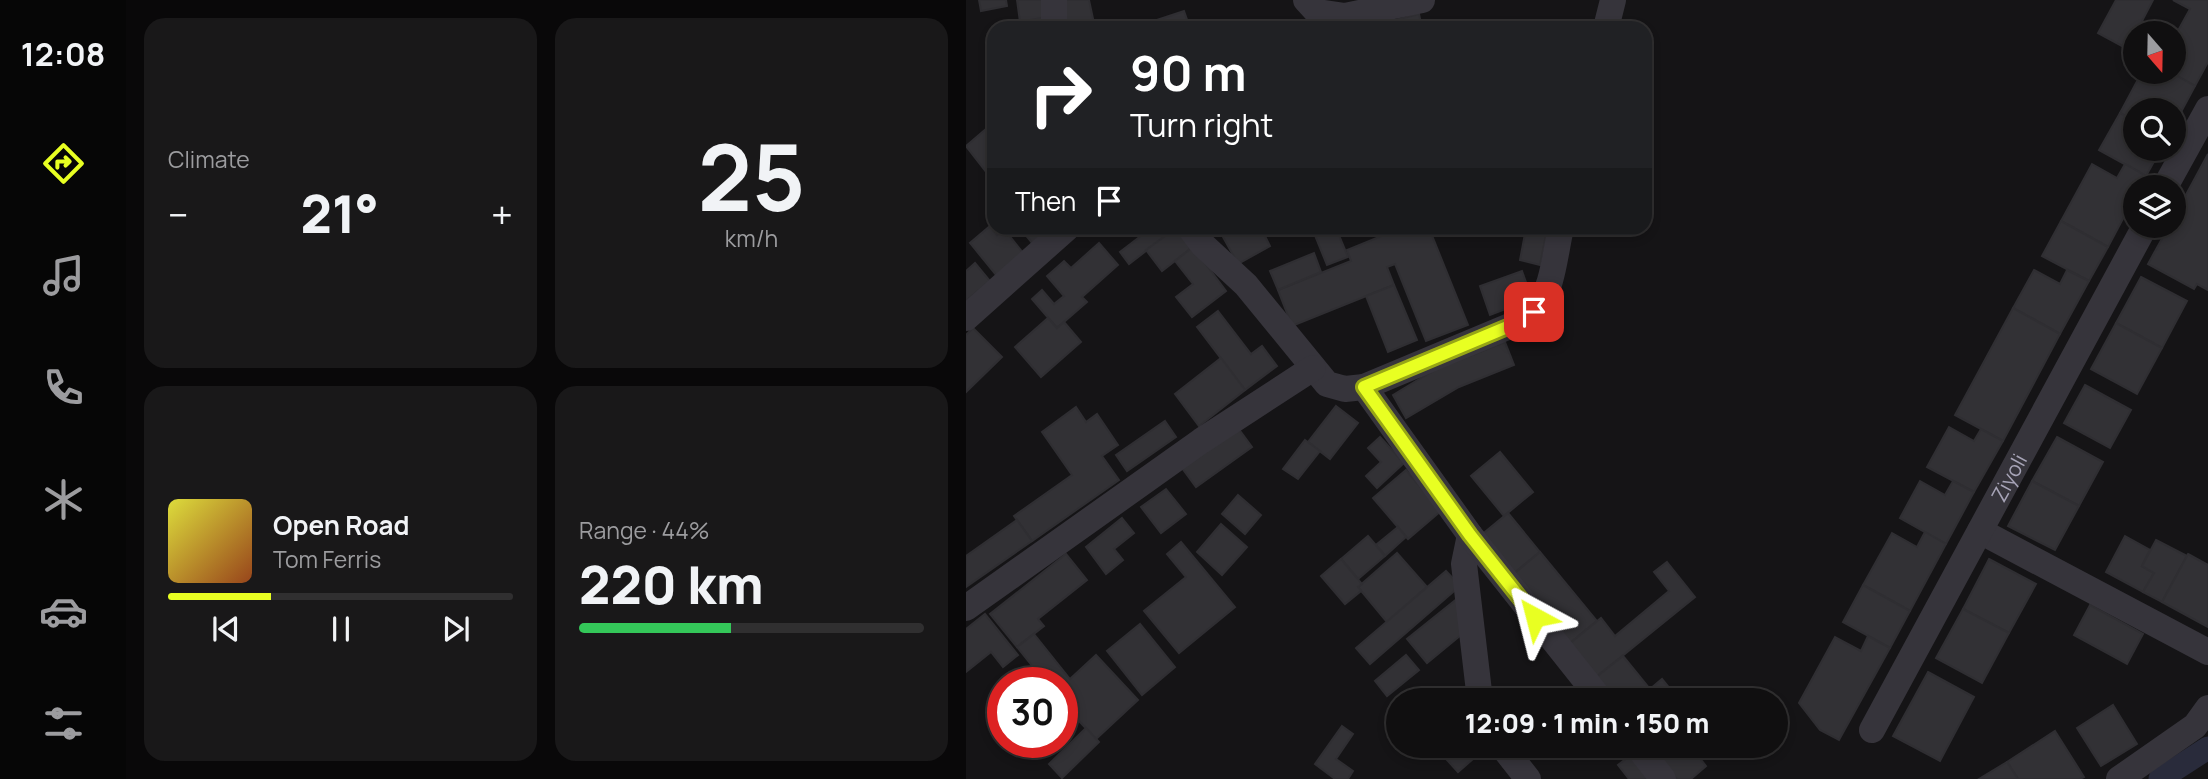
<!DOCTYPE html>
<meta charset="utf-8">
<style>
body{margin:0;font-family:Manrope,sans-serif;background:#191819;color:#f1f3f6;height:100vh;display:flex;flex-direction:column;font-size:26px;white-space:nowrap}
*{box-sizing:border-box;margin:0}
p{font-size:23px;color:#9c9c9f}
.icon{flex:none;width:38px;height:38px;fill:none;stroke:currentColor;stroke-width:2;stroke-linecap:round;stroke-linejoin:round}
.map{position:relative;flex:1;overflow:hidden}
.drawer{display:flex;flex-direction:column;gap:18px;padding:18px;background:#090809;width:840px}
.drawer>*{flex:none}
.top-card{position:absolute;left:21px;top:21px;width:665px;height:214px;border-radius:21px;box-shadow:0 4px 10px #0003,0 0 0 2px #302f30;background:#202124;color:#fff;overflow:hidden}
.needle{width:46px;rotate:160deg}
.controls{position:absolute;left:1157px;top:21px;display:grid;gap:14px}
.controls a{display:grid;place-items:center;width:63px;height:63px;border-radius:50%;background:#100f10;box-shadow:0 4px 10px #0003,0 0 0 2px #302f30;font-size:35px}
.speed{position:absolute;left:21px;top:667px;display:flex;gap:14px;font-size:35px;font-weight:700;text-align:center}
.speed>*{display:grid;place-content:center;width:91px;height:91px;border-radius:50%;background:#100f10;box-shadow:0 4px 10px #0003,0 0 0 2px #302f30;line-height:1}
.speed .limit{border:10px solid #d22;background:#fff;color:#111}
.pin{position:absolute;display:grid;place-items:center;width:60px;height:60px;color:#fff;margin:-30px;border-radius:14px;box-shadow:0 4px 10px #0006}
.me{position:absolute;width:77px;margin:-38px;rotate:322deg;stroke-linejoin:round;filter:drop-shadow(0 0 5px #0008)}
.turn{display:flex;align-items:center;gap:24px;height:147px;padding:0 28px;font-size:32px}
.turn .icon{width:91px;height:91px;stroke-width:2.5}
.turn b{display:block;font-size:49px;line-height:60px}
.then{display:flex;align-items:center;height:66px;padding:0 28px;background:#0003;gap:14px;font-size:26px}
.big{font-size:52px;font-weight:800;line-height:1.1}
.drawer .tile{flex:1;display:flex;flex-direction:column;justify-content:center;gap:10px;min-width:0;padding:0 24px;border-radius:21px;background:#191819}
.drawer .dial{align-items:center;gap:0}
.dial b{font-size:91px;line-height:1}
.song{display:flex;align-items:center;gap:21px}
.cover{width:84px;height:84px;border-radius:10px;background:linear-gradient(135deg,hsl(60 70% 55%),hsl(20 70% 35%))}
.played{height:7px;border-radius:4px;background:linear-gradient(90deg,#e8ff22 30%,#302f30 30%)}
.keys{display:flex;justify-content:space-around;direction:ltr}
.heat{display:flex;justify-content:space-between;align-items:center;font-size:38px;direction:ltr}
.charge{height:10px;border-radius:5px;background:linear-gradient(90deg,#34c759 44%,#302f30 0)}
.drawer .tiles{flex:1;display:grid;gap:18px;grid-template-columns:repeat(2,1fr)}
.trip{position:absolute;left:420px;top:688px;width:402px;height:70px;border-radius:35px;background:#100f10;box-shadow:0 4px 10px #0003,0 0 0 2px #302f30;font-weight:800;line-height:70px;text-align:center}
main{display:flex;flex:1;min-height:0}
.dock{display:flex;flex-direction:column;width:126px;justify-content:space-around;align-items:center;background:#060606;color:#9c9c9f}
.dock .icon{width:49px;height:49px}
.dock .current{color:#e8ff22}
.dock b{font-size:32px;color:#f1f3f6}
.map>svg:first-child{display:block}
</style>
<main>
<nav class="dock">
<b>12:08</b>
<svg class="icon current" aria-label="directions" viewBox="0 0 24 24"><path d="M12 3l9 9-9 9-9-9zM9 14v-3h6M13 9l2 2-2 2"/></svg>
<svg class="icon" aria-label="music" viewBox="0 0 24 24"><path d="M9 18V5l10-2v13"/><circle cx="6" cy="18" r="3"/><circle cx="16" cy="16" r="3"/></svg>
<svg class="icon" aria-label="phone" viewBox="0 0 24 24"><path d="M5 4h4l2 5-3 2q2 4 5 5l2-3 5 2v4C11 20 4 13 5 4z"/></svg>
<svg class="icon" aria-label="climate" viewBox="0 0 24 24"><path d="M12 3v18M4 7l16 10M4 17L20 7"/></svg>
<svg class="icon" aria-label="car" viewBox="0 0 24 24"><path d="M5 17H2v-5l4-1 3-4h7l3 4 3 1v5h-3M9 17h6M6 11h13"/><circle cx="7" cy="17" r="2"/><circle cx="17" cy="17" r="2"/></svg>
<svg class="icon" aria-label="filters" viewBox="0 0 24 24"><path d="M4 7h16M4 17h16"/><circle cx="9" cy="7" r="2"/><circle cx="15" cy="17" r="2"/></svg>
</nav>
<section class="drawer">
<div class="tiles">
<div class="tile"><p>Climate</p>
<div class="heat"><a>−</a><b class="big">21°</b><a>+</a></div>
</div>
<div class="tile dial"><b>25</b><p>km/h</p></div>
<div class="tile">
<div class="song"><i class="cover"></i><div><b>Open Road</b><p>Tom Ferris</p></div></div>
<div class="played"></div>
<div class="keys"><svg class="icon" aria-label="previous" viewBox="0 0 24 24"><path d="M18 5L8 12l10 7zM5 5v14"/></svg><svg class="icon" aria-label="pause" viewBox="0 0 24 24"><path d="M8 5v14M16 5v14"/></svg><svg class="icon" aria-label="next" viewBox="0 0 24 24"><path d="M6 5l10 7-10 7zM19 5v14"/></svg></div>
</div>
<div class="tile"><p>Range · 44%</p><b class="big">220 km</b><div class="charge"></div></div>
</div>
</section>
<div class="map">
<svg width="1242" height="779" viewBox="0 0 1242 779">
<rect width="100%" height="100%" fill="#151416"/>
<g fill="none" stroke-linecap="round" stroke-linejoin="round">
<path stroke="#292b3b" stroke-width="23" d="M1194 779 1242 748"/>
</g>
<g fill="#323135" stroke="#2f2e32" stroke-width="2">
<path d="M13 0H40L41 6 15 11Z"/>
<path d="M51 0H78L81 17 54 22Z"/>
<path d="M93 0H123L129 28H99Z"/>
<path d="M1150 0H1187L1176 21 1198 33H1169V53L1132 33Z"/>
<path d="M1207 0H1242V62L1229 86 1204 72H1208V38L1224 9Z"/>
<path d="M218 11 224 28H187L185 22Z"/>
<path d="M453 14 456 28H397Z"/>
<path d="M1176 72H1204L1229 86 1208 125V110H1169V121L1154 113Z"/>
<path d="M1154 113 1169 121V149H1195L1180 176 1133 150Z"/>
<path d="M28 122 27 135 28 182 0 146Z"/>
<path d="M1242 154V290L1231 284 1228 289 1182 264 1203 226H1208V217Z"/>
<path d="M1126 164 1151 178 1159 164 1180 176 1174 187H1169V196L1142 247 1095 221Z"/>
<path d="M1095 221 1142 247 1123 281 1076 256Z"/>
<path d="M24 226 31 235 38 229 58 254 31 276 4 243Z"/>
<path d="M54 228H87L67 244Z"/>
<path d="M176 228H210L163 264 154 252 180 232Z"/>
<path d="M210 228 227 247 196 271 180 250Z"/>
<path d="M252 228H303L306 232 299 236 304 246 272 264Z"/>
<path d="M346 228H370L382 257 361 265Z"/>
<path d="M415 228H463L502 325 460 341 429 264 421 267 428 285 326 326 312 290 385 261 381 250 418 235Z"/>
<path d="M560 228 581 230 574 265 554 260Z"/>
<path d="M133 243 152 265 116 297 121 302 91 328 66 299 76 290 88 304 98 296 81 276 98 261 105 268Z"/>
<path d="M227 247 260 291 226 317 210 297 227 284 209 261Z"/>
<path d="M348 253 355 272 312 290 304 271Z"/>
<path d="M9 263 24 281 0 301V271Z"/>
<path d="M1068 270 1094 284 1101 270 1123 281 1094 334 1047 308Z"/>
<path d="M556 271 566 299 524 315 514 286Z"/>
<path d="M1175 277 1221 301 1196 348 1150 323Z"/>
<path d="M428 285 451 340 422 352 400 296Z"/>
<path d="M1047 308 1094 334 1037 441 989 415Z"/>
<path d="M252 311 285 354 296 346 311 366 279 390 231 327Z"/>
<path d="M82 318 91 328 98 322 115 342 75 377 49 347Z"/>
<path d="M1150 323 1196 348 1171 394 1125 369Z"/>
<path d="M7 328 36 357 0 392V335Z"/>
<path d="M539 342 548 365 493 387 440 418 427 395 470 369Z"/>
<path d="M255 358 279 390 233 426 209 394Z"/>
<path d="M1119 385 1165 410 1144 448 1098 423Z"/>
<path d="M370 406 392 423 364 459 342 442Z"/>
<path d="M110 407 120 422 131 414 152 445 136 456 153 480 66 541 48 516 106 475 76 432Z"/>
<path d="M199 421 210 437 161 471 150 455Z"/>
<path d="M983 427 1008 441 1015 429 1037 441 1008 492 961 467Z"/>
<path d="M272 428 286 447 230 487 216 468Z"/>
<path d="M414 437 438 463 411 488 400 476 415 462 402 448Z"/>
<path d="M1091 437 1137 462 1113 506 1066 481Z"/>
<path d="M339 440 354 451 332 479 317 469Z"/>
<path d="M534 452 567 492 538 516 505 476Z"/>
<path d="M440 470 475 511 442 539 407 498Z"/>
<path d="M954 481 979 495 987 481 1008 492 980 544 934 518Z"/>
<path d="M1066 481 1113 506 1089 550 1042 526Z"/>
<path d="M200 489 220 514 195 533 175 507Z"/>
<path d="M272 495 295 515 279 534 256 514Z"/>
<path d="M542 513 574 552 545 576 513 537Z"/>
<path d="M156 518 168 533 148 549 157 560 140 574 120 547Z"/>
<path d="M51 520 66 541 0 587V556Z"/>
<path d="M255 524 281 547 256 575 231 552Z"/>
<path d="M432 527 440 537 419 556 410 545Z"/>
<path d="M959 532 980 544 944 611 897 585 926 533 951 547Z"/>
<path d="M402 536 419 556 392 579 375 559Z"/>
<path d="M1159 536 1184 550 1176 566 1188 573 1177 592 1140 572Z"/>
<path d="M1190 540 1221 556 1196 602 1177 592 1188 573 1176 566Z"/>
<path d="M215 542 269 607 213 653 178 611 220 577 201 554Z"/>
<path d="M574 552 631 621 602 645 545 576Z"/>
<path d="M431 553 461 587 421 622 392 587Z"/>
<path d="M100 554 121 580 72 619 78 626 51 647 24 614Z"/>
<path d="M1222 554 1242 565V627L1196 602Z"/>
<path d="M375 559 396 584 392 587 395 591 379 604 355 576Z"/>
<path d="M1023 559 1070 584 1043 633 997 609Z"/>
<path d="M701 562 729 597 629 678 602 645 635 618 649 636 703 591 688 572Z"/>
<path d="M480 571 494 586 404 664 390 648Z"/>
<path d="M897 585 944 611 924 648 877 622Z"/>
<path d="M492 598 500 631 461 663 441 639Z"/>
<path d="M1124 605 1177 634 1161 664 1108 635Z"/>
<path d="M997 609 1043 633 1016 683 970 658Z"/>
<path d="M19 614 52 655 37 667 25 652 0 672V629Z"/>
<path d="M174 624 209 667 176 695 141 651Z"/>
<path d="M68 634 104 679 130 655 172 700 130 739 96 703V682H79L51 647Z"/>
<path d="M902 636 924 648 873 740 854 730 833 703 869 637 895 651Z"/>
<path d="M440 655 453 670 421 696 409 681Z"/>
<path d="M657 656 684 689 670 700H646L629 678Z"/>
<path d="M962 672 1008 697 974 761 927 736Z"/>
<path d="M696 679 713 700H670L684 689Z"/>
<path d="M1147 705 1171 744 1135 766 1111 728Z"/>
<path d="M37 706V723L28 713Z"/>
<path d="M376 726 387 734 370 759 387 771 382 779H369L349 764Z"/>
<path d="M120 728 133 742 96 778 83 764Z"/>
<path d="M1089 731 1118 777 1114 779H1052L1041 762Z"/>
<path d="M474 746H522L492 772 471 749Z"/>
<path d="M684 746H724L740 766 725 779H711Z"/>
<path d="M665 755 683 779H663L652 765Z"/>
<path d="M1041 762 1052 779H1013Z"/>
</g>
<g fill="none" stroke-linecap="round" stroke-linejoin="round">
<g stroke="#36343b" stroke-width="26">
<path d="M88 0V28"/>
<path d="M340 0 351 12 379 16 456 0"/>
<path d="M640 28 647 0"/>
<path d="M1199 187 1242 109"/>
<path d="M224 228 237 245 280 285 361 384 379 389 398 387 551 323C557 319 565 315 570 310 587 289 589 253 595 228"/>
<path d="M0 318 101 228"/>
<path d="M398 387 504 535 498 564 514 700"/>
<path d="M1014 531 1242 652"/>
<path d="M504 535 635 700"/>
<path d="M0 608 235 441 347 368"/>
<path id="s1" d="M906 730 1179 226"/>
<path d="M536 746 562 779"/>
<path d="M671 746 697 779"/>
<path d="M1153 779 1229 726 1242 708"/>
</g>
</g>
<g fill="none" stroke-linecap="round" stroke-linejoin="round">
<defs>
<path id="route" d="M568 312 551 323 398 387 504 535 569 617"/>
</defs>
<use href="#route" stroke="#97a616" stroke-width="18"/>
<use href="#route" stroke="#e8ff22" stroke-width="12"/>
</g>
<g text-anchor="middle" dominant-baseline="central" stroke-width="7" stroke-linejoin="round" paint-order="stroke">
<g font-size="21" fill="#a7a4b7" stroke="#100f11">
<text stroke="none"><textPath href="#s1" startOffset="287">Ziyoli</textPath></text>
</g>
</g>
</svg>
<div class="controls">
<a><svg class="needle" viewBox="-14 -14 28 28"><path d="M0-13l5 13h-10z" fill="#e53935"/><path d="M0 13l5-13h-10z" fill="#9c9c9f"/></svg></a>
<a><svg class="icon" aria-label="search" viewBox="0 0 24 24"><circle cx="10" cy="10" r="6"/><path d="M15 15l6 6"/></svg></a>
<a><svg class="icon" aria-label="layers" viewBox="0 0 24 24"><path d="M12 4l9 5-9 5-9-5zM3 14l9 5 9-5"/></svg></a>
</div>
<div class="speed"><div class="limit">30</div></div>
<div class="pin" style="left:568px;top:312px;background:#d93025"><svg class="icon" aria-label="arrive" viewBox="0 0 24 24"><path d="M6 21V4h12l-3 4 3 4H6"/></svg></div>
<svg class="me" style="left:569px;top:617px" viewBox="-20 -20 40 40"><path d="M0-17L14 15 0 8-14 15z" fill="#e8ff22" stroke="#fff" stroke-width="4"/></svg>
<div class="trip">12:09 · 1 min · 150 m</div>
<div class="top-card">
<div class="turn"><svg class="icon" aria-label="right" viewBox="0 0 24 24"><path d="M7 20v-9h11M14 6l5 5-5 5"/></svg><div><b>90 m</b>Turn right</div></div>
<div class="then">Then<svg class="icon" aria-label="arrive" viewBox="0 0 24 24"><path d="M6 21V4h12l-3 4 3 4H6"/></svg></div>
</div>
</div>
</main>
